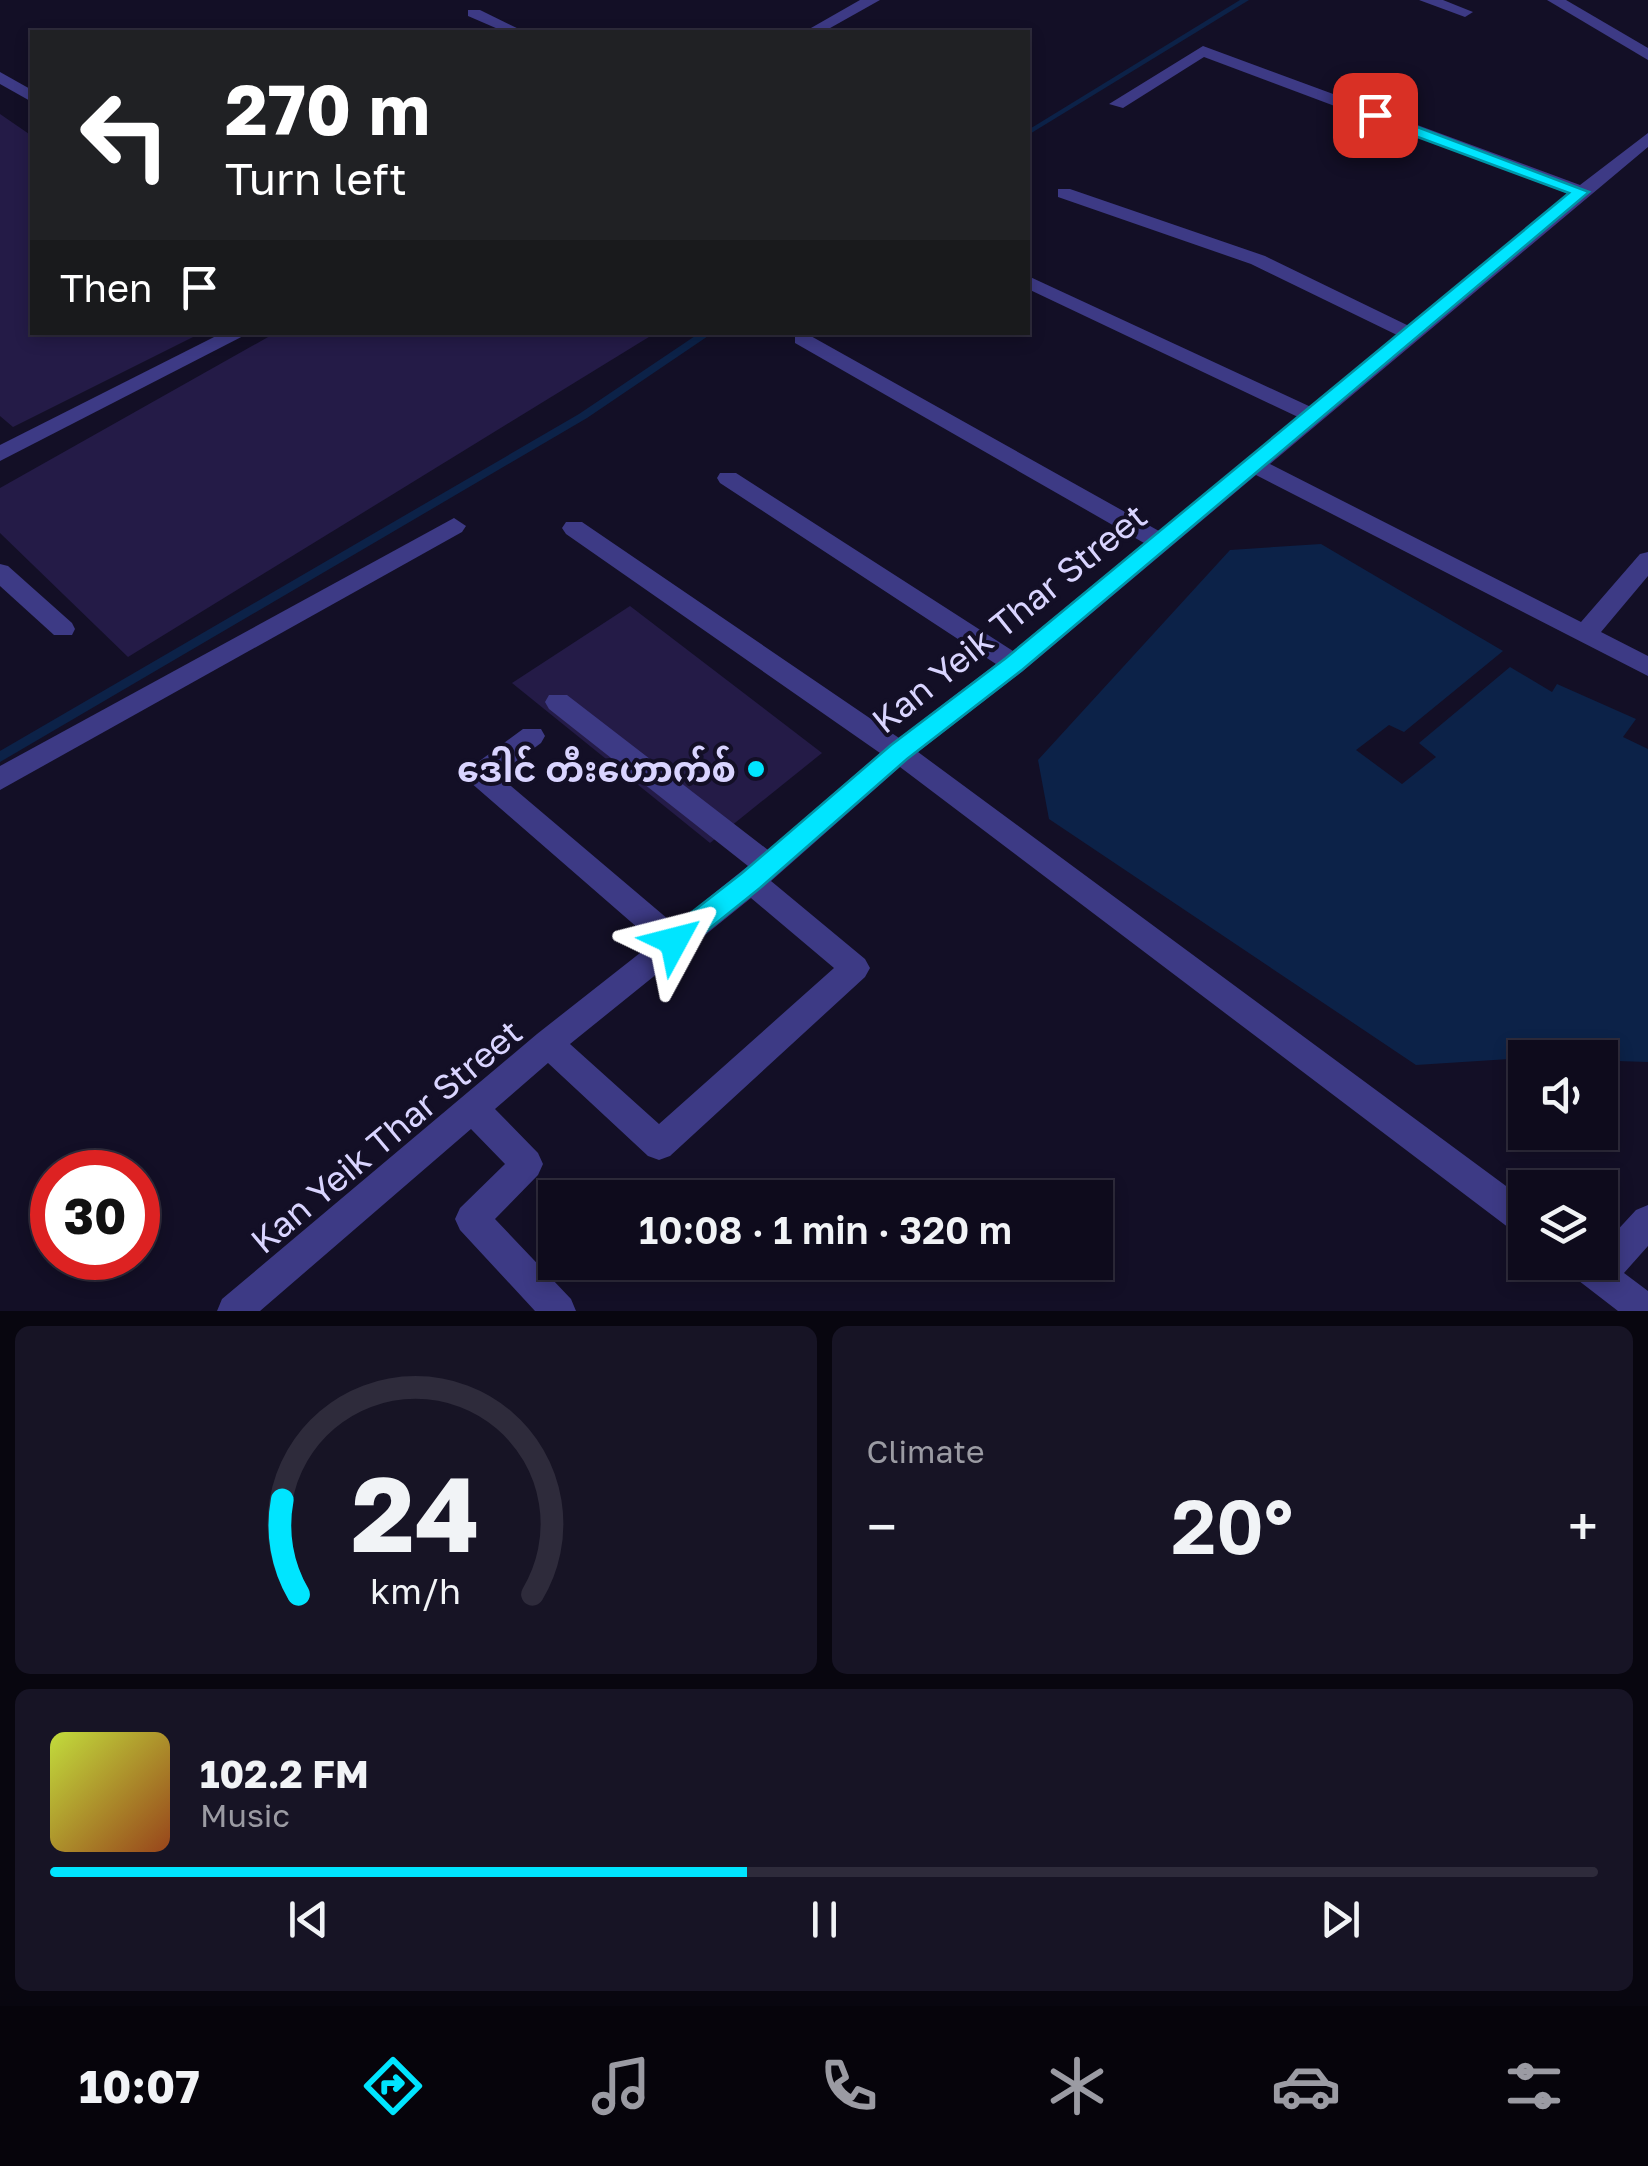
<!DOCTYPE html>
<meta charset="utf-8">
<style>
body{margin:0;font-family:"Golos Text","Noto Sans Myanmar",sans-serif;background:#171425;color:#f1f3f6;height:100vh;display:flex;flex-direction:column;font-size:38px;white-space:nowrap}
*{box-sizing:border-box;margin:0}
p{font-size:32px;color:#9b9ba3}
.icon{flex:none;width:55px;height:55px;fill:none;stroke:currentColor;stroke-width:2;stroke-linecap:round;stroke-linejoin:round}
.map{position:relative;height:1311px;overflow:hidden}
.drawer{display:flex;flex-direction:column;gap:15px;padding:15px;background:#08060f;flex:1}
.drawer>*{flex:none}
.guide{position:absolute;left:30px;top:30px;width:1000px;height:305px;border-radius:0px;box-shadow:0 5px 15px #0003,0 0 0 2px #2e2b3b;background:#202124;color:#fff;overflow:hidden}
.tools{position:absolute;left:1508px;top:1040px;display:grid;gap:20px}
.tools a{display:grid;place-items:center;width:110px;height:110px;border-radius:0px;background:#0e0b1c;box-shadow:0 5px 15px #0003,0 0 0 2px #2e2b3b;font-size:50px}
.speed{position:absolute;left:30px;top:1150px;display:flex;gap:20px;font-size:50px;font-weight:700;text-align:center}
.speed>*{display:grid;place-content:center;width:130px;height:130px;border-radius:50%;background:#0e0b1c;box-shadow:0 5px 15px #0003,0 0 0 2px #2e2b3b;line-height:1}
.speed .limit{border:15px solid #d22;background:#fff;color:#111}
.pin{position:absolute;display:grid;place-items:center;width:85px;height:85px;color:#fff;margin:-42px;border-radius:20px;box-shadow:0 5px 15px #0006}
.me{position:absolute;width:110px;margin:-55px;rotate:52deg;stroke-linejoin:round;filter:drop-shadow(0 0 8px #0008)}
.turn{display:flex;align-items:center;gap:35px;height:210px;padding:0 30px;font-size:45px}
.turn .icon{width:130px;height:130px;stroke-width:2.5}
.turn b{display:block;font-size:70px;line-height:85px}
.then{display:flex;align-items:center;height:95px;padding:0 30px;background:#0003;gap:20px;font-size:38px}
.big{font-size:75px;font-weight:600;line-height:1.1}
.drawer .card{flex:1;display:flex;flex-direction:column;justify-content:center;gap:15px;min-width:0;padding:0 35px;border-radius:15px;background:#171425}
.drawer .dial{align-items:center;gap:0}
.dial svg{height:260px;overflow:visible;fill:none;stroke:#2e2b3b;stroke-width:7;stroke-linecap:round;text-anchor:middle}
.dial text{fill:#f1f3f6;stroke:none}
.song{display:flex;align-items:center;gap:30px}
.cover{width:120px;height:120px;border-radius:15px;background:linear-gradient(135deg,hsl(70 70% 55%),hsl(20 70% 35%))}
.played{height:10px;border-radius:5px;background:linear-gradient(90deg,#00e5ff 45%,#2e2b3b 45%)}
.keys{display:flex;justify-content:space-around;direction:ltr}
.heat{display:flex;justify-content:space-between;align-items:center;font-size:55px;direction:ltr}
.drawer .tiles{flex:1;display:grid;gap:15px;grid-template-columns:1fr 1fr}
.card:last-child{grid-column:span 2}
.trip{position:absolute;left:538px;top:1180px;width:575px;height:100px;border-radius:0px;background:#0e0b1c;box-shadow:0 5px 15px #0003,0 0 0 2px #2e2b3b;font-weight:600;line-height:100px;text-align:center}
.tabs{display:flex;height:160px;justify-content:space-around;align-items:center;background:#06040b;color:#9b9ba3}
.tabs .icon{width:70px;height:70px}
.tabs .on{color:#00e5ff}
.tabs b{font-size:45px;color:#f1f3f6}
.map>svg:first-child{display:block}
</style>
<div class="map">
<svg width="1648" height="1311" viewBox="0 0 1648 1311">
<rect width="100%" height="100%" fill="#130f26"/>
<path fill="#0c2248" d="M1321 544 1503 651 1404 732 1389 725 1356 750 1402 784 1436 757 1419 743 1510 667 1552 692 1557 684 1636 719 1623 737 1648 749V1062L1525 1058 1416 1065 1049 819 1038 760 1230 550Z"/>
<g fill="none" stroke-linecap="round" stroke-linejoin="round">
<g fill="#0c2248" fill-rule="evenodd">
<path d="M1240 0H1249L1028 135V130Z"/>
<path d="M701 332H714L587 418 0 762V751L579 414Z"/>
</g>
</g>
<g fill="#241b47">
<path d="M0 114 32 136V332H203L13 427 0 416Z"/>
<path d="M277 332H657L128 657 0 533V488Z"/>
<path d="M630 606 822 753 710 843 512 683Z"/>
</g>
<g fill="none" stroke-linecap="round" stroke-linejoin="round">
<g fill="#3d3a85" fill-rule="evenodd">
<path d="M860 0H880L823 32H804Z"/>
<path d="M1419 0H1443L1473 12 1465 17Z"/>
<path d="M1547 0H1566L1648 48V60Z"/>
<path d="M468 10H480L525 32H505L468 16Z"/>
<path d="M1203 46 1580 185 1648 133V147L1270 464 1581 622 1640 554 1648 552V576L1601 632 1648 656V676L1256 475 1023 671 918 752 1525 1200V1236L1513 1231 900 767 771 881 865 959 870 968 865 977 670 1156 659 1160 648 1156 548 1063 495 1109 538 1153 543 1164 538 1175 495 1219 571 1299 576 1311H535L460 1230 455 1219 460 1208 505 1164 471 1129 260 1311H217L222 1299 537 1034 654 942 470 782 466 775 470 768 523 729H541L545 736 541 743 498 775 675 925 748 866 549 709 545 702 549 695H567L768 850 880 753 566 534 562 528 566 522H582L899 738 996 664 720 483 717 478 720 473H736L1013 651 1144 543 795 343V335H809L1159 531 1298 417 1028 289V276L1311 407 1397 335 1251 264 1058 197V189H1070L1265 256 1409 326 1569 194 1204 57 1123 108 1109 104ZM751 898 834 968 659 1124 570 1044Z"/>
<path d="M0 72 32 90V102L0 84Z"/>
<path d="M224 332H251L0 461V445Z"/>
<path d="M454 518 466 526 462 532 0 790V766Z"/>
<path d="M0 564 8 566 72 623 75 629 72 635H54L0 586Z"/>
<path d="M1648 1205V1246L1624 1273 1648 1291V1311H1618L1570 1274 1565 1262H1600V1249L1636 1210Z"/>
</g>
</g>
<path fill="#00e5ff" stroke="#0095a6" stroke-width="2.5" d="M1375 111 1589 192 1022 670 907 759 760 888 684 949 674 952 665 949 661 941 665 933 742 873 891 745 1006 658 1569 193 1369 119 1367 115Z"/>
<circle fill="#00e5ff" stroke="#130f26" stroke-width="4" cx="756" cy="769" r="10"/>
<g text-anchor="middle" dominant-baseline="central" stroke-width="8" stroke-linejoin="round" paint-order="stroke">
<g font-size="35" fill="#d9d4ff" stroke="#130f26">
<text transform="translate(1009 618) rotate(-39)">Kan Yeik Thar Street</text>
<text transform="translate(386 1136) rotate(-40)">Kan Yeik Thar Street</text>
</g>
<g font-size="35" font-weight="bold" fill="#d9d4ff" stroke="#130f26" text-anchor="end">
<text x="736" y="769">ဒေါင် တီးဟောက်စ်</text>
</g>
</g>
</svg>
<div class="tools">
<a><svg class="icon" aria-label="sound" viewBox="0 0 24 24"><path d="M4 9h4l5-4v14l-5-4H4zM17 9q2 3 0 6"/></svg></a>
<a><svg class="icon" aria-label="layers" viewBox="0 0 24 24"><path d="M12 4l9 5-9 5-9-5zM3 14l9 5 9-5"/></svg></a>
</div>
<div class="speed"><div class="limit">30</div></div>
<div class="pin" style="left:1375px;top:115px;background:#d93025"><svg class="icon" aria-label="arrive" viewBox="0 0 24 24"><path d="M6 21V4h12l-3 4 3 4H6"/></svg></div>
<svg class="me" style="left:674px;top:941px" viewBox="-20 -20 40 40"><path d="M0-17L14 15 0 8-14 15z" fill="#00e5ff" stroke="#fff" stroke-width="4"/></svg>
<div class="trip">10:08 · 1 min · 320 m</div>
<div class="guide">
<div class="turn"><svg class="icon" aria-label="left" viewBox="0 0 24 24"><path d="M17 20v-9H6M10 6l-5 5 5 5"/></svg><div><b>270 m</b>Turn left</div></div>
<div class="then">Then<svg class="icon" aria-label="arrive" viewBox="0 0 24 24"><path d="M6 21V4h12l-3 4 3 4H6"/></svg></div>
</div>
</div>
<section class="drawer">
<div class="tiles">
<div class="card dial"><svg viewBox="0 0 100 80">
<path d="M14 69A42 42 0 1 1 86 69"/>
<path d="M14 69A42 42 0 0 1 9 40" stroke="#00e5ff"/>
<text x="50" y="56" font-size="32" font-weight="700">24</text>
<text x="50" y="72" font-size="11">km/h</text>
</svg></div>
<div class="card"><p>Climate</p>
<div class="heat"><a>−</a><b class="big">20°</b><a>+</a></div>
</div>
<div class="card">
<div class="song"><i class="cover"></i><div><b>102.2 FM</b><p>Music</p></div></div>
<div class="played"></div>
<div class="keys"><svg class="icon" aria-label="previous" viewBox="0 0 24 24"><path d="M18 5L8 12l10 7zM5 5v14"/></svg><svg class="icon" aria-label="pause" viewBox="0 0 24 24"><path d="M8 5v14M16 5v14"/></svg><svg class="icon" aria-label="next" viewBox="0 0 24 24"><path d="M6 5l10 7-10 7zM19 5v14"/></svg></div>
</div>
</div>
</section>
<nav class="tabs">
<b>10:07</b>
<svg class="icon on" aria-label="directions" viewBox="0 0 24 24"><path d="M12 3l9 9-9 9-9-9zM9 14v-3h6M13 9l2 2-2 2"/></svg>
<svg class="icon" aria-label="music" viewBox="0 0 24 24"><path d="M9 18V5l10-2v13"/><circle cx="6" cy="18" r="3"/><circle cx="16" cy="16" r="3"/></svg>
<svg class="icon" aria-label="phone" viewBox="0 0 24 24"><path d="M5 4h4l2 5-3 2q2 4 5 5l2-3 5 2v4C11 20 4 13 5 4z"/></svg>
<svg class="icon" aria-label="climate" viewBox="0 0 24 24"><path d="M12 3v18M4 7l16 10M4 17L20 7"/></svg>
<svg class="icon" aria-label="car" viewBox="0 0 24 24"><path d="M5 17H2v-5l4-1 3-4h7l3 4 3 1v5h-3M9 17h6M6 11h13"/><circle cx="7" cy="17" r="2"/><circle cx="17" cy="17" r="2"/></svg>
<svg class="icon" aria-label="filters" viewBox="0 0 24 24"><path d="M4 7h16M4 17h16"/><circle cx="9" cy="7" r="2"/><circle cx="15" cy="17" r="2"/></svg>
</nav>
